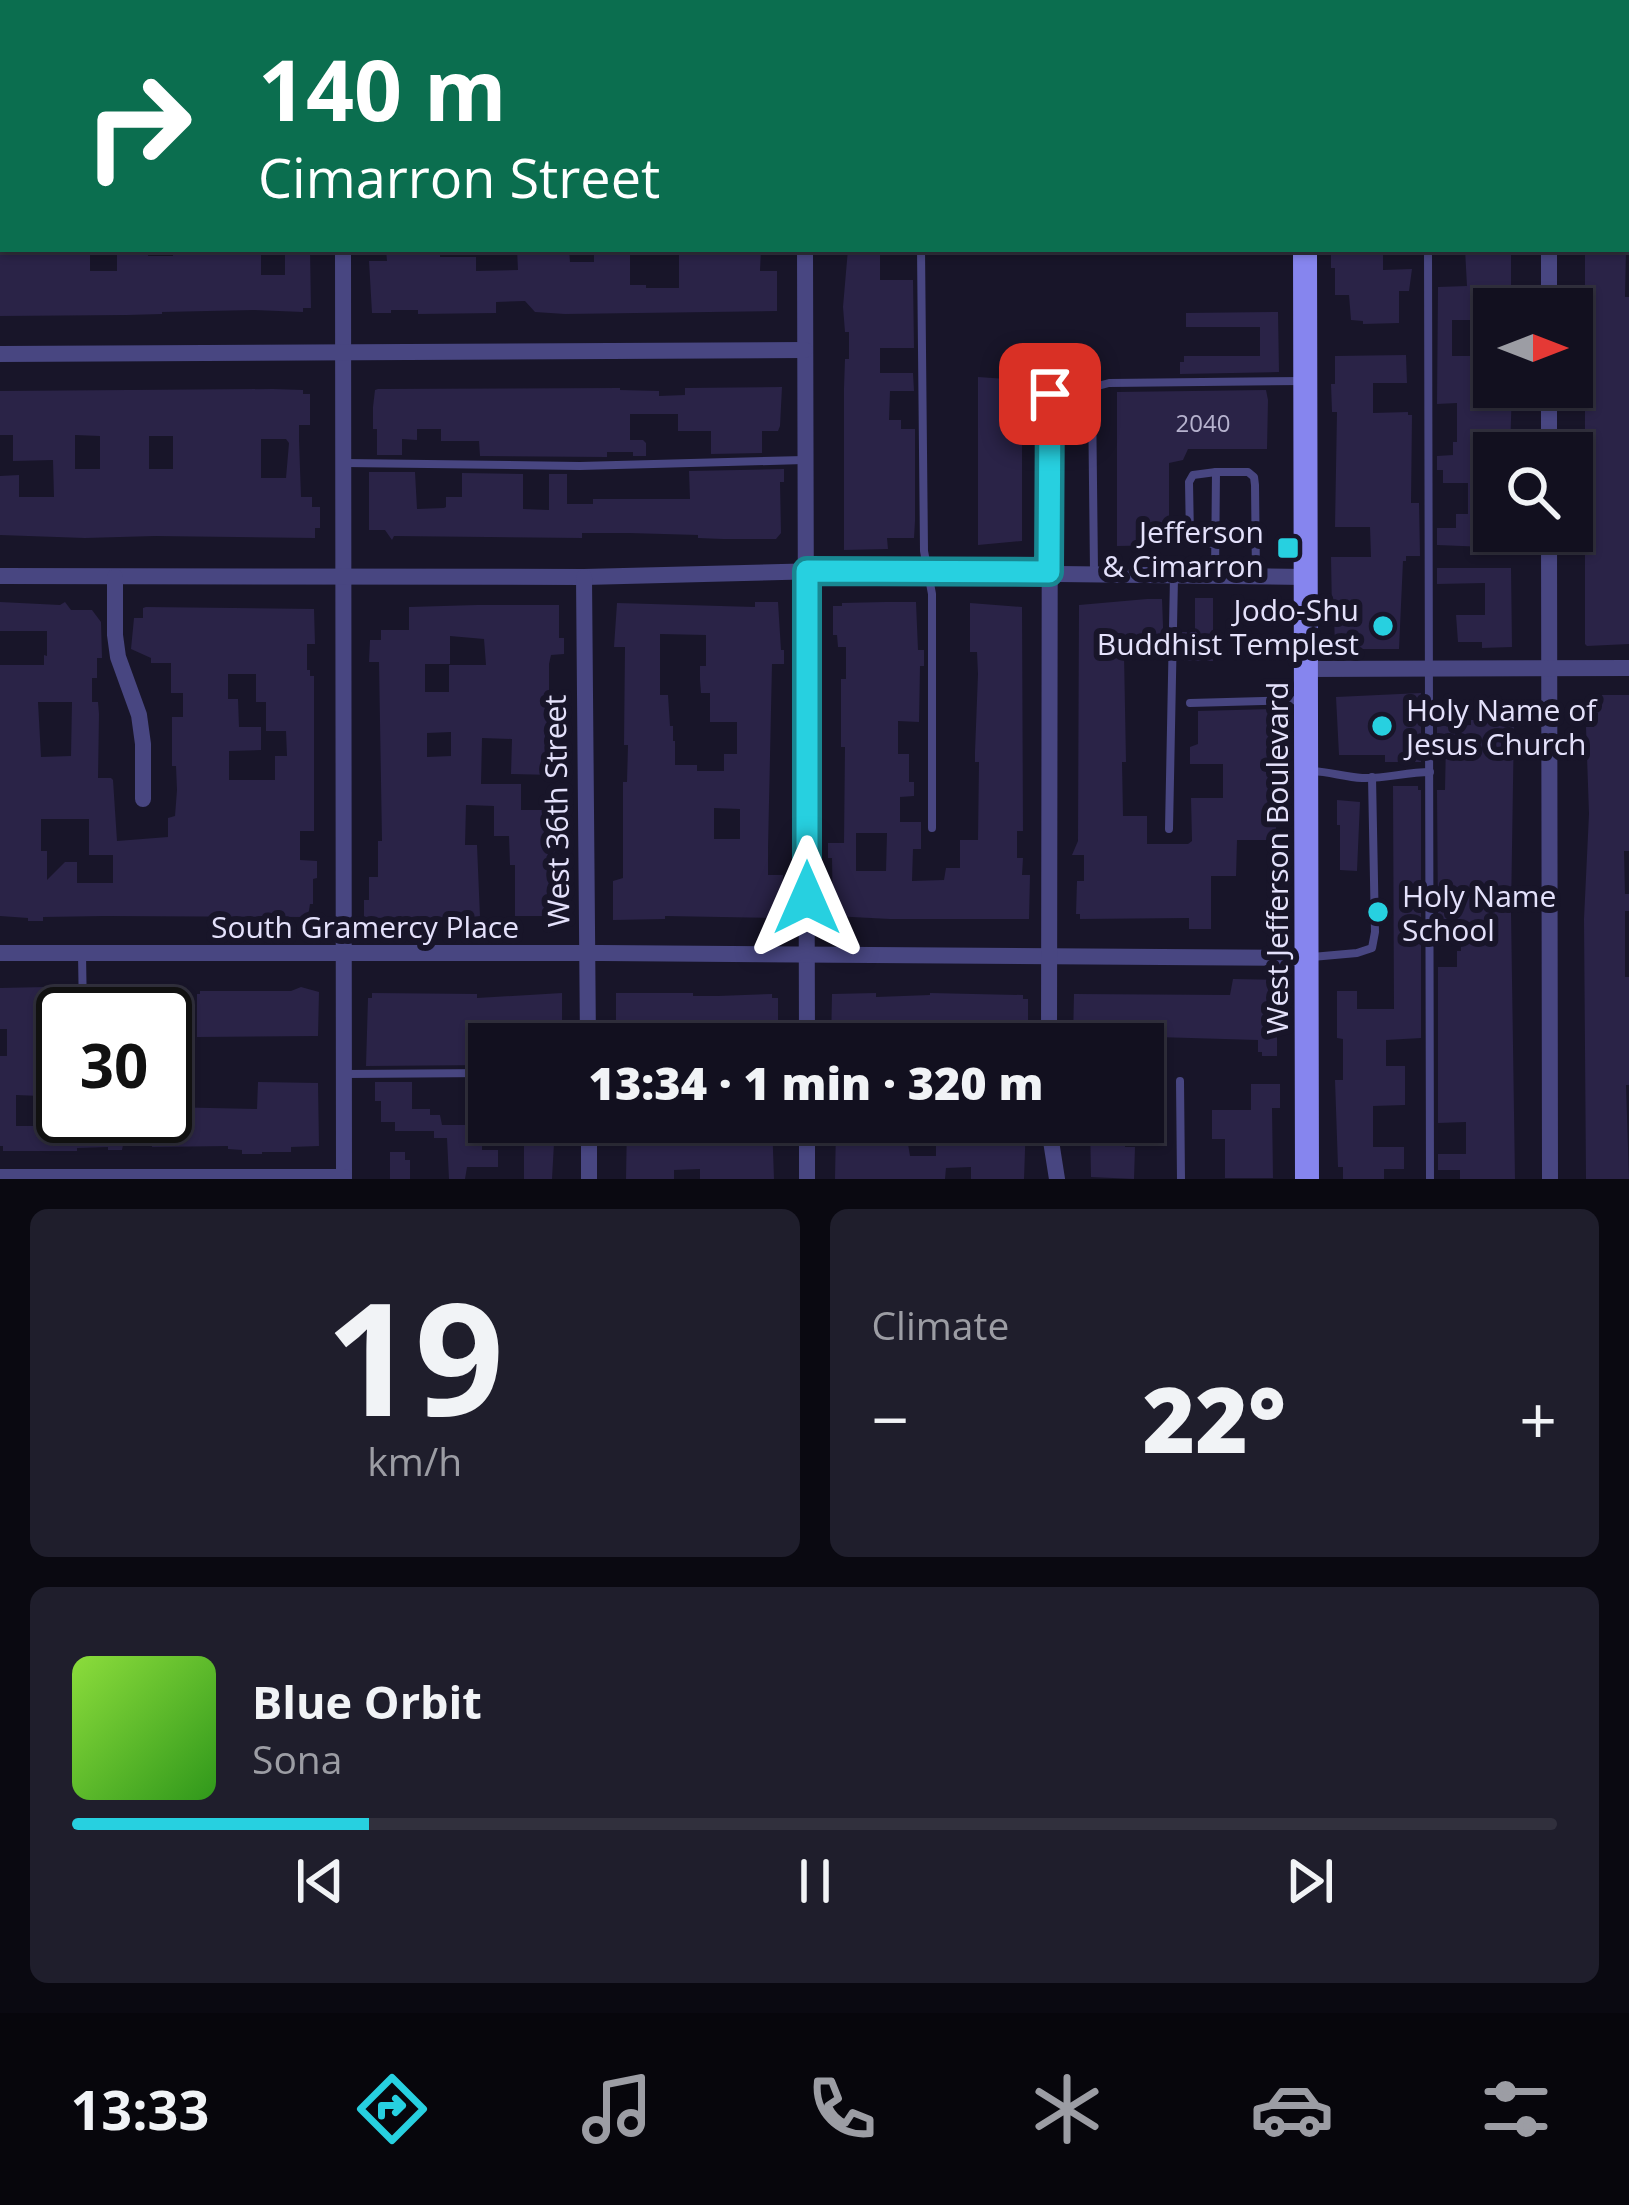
<!DOCTYPE html>
<meta charset="utf-8">
<style>
body{margin:0;font-family:"Open Sans",sans-serif;background:#1f1e2c;color:#f1f3f6;height:100vh;display:flex;flex-direction:column;font-size:45px;white-space:nowrap}
*{box-sizing:border-box;margin:0}
p{font-size:39px;color:#9c9da4}
.icon{flex:none;width:66px;height:66px;fill:none;stroke:currentColor;stroke-width:2;stroke-linecap:round;stroke-linejoin:round}
.map{position:relative;height:1179px;overflow:hidden}
.side{display:flex;flex-direction:column;gap:30px;padding:30px;background:#0a0911;flex:1}
.side>*{flex:none}
.top-card{position:absolute;left:0px;top:0px;width:1629px;height:252px;box-shadow:0 3px 9px #0004,0 0 0 3px #31303d;background:#0b6e4f;color:#fff;overflow:hidden}
.needle{width:78px;rotate:90deg}
.buttons{position:absolute;left:1473px;top:288px;display:grid;gap:24px}
.buttons a{display:grid;place-items:center;width:120px;height:120px;border-radius:0px;background:#12101f;box-shadow:0 3px 9px #0004,0 0 0 3px #31303d;font-size:60px}
.speed{position:absolute;left:36px;top:987px;display:flex;gap:24px;font-size:60px;font-weight:700;text-align:center}
.speed>*{display:grid;place-content:center;width:156px;height:156px;border-radius:50%;background:#12101f;box-shadow:0 3px 9px #0004,0 0 0 3px #31303d;line-height:1}
.speed .limit{border:6px solid #111;border-radius:18px;background:#fff;color:#111}
.pin{position:absolute;display:grid;place-items:center;width:102px;height:102px;color:#fff;margin:-51px;border-radius:24px;box-shadow:0 6px 18px #0006}
.me{position:absolute;width:132px;margin:-66px;rotate:0deg;stroke-linejoin:round;filter:drop-shadow(0 0 9px #0008)}
.turn{display:flex;align-items:center;gap:42px;height:252px;padding:0 60px;font-size:54px}
.turn .icon{width:156px;height:156px;stroke-width:2.5}
.turn b{display:block;font-size:84px;line-height:102px}
.big{font-size:90px;font-weight:800;line-height:1.1}
.side .tile{flex:1;display:flex;flex-direction:column;justify-content:center;gap:18px;min-width:0;padding:0 42px;border-radius:18px;background:#1f1e2c}
.side .dial{align-items:center;gap:0}
.dial b{font-size:156px;line-height:1}
.song{display:flex;align-items:center;gap:36px}
.cover{width:144px;height:144px;border-radius:18px;background:linear-gradient(135deg,hsl(90 70% 55%),hsl(110 70% 35%))}
.played{height:12px;border-radius:6px;background:linear-gradient(90deg,#27d0e0 20%,#31303d 20%)}
.keys{display:flex;justify-content:space-around;direction:ltr}
.heat{display:flex;justify-content:space-between;align-items:center;font-size:66px;direction:ltr}
.side .tiles{flex:1;display:grid;gap:30px;grid-template-columns:1fr 1fr}
.tile:last-child{grid-column:span 2}
.trip{position:absolute;left:468px;top:1023px;width:696px;height:120px;border-radius:0px;background:#12101f;box-shadow:0 3px 9px #0004,0 0 0 3px #31303d;font-weight:800;line-height:120px;text-align:center}
.tab-bar{display:flex;height:192px;justify-content:space-around;align-items:center;background:#07060c;color:#9c9da4}
.tab-bar .icon{width:84px;height:84px}
.tab-bar .active{color:#27d0e0}
.tab-bar b{font-size:54px;color:#f1f3f6}
.map>svg:first-child{display:block}
</style>
<div class="map">
<svg width="1629" height="1179" viewBox="0 0 1629 1179">
<rect width="100%" height="100%" fill="#181529"/>
<g fill="#2a2347" fill-rule="evenodd">
<path d="M0 249H90V271H117V249H148V256H173V249H261V275H285V249H310L311 308H303V312L254 310 162 312V314L127 315 0 316Z"/>
<path d="M386 249H440V257H476V271L518 270 517 249H569L570 262H594V249H630V285H646V288H679V249H761L760 271H777V311L565 314 535 312 525 301 496 302V313L418 314V310H391V313H372L369 261H387Z"/>
<path d="M848 249H875V255H880V280H913L914 348H880V373H913L914 391H890L889 420H901V429H915V521L914 538H887L888 549 844 550V388L845 359H849V332H845L843 307Z"/>
<path d="M1331 249H1378V251H1383V270L1412 269 1409 291H1399V323L1363 324V321L1351 320 1349 295H1335V268H1331Z"/>
<path d="M1465 249H1511V309H1494V387H1512L1510 453H1494V531H1511V548L1437 545V528H1456V514H1468V483H1443V470H1437V456L1453 455V442H1457V403L1437 404 1438 287 1467 286ZM1452 320H1477V356H1452Z"/>
<path d="M1585 249H1626L1625 297H1629V644L1587 646 1585 644Z"/>
<path d="M1278 312 1279 372 1180 374V362H1184V356H1260V327H1186V313Z"/>
<path d="M1406 355 1407 383H1373V413L1408 412V415H1412L1411 503H1419L1420 556H1406V561H1403L1399 649H1335L1334 613H1332L1331 557H1371L1370 527H1335L1337 412H1332L1331 384H1335V356Z"/>
<path d="M978 377 1022 380V541L978 545Z"/>
<path d="M782 387 780 426 778 431H762V453L711 454V431H678V414H630V440H643L646 443V456H633V452H607V457L480 456 479 441H441V429H417V440L402 439V455H377V429H373V407L375 390 378 389 620 388V390L659 391V396L685 395V388Z"/>
<path d="M273 389 303 390V394H310V425H299V440L301 497H312V507H320V528H315V538L155 536 85 538 0 535V476L19 475V497H54L53 460 13 461V435H0V391ZM75 435 100 436V469H75ZM149 436H173V469H149ZM261 439H286L289 443 286 478H261Z"/>
<path d="M1266 390 1268 400 1267 449H1188L1183 460 1169 463V545L1117 546V392Z"/>
<path d="M784 469V482H780L781 533 776 539H723L698 538V535L629 533H582V538L394 536 392 540 385 530H369V472H415L417 509 444 508 446 507V497H462V473L523 474V509L549 510V474H567V504H593V499H690L689 471Z"/>
<path d="M1437 568H1511L1512 647 1482 648V642H1458L1456 615H1485V583L1437 584Z"/>
<path d="M1195 598H1213V661H1184V653H1181V632H1195Z"/>
<path d="M1147 599H1162L1164 653 1124 654 1126 762H1122L1123 816H1147V844H1188L1192 841 1191 798H1223V764H1190V747L1198 744V711L1276 709V840H1237L1236 876H1211V929H1189V918L1080 919V914H1076L1077 881H1084V855H1072L1078 841 1079 605Z"/>
<path d="M0 602 60 605 65 602 71 610H92L101 622 102 658H97V678H92V702H98L99 714 98 778H111L113 780 117 841 168 837V818L175 816 177 790 176 766H172V717H183V693H171V663H151V658L131 649 134 618H143V608L146 607 314 609 315 644H307V670H310V676H314V831H300V860L317 861V878L313 879V904H310L308 917 104 916 43 917V921H28V918L0 916V665H44V655L47 656V631H0ZM228 674H256V702H266V731H286L287 756H275V780H229V751L261 750V727H239L238 699H228ZM38 702H72L71 756 41 757ZM41 819H89V855H113V883H77V862H65L47 880V851H41Z"/>
<path d="M755 602H778L781 650H784V664H772L768 849V875H783L781 918 665 916V919L613 920V881L623 878V782H627L628 745H624L625 647H614L617 603 755 607ZM660 634 706 635V666H700V680L701 693H710V722H737V754H724V771H697V765H675V741H673V726H670L668 695H660ZM714 808 740 809V839H714Z"/>
<path d="M885 602H916L918 650H924V666H920L919 722 898 721V754H909V782H914V796L900 797V822H921V849H913L912 881 944 880 946 868H960V840H978L979 762H975V752L978 674 977 652H970V603L1022 607 1023 831H1017V858H1023L1022 875H1030L1029 919H890L833 916 832 858H828V843H844L845 747H841V679H846V647H838L837 635H833V606H842V603ZM856 833H887L886 871H856Z"/>
<path d="M477 605H559V638H564V654L551 655 549 664V700H553L555 775 511 774 512 739 482 738 481 784H521V810H555L554 883H560V913H554V916H515V865H510L509 836H494V806L466 805 465 845H477L480 917 364 918V900H369V877H378V841H382L379 662H369L370 640H381V630H409V607ZM450 636 484 639 486 665H449V692H425V664H450ZM451 732V756L427 757V733Z"/>
<path d="M1421 693V762H1385V755H1339L1336 697Z"/>
<path d="M1593 695H1629V851H1624L1625 894H1629V911H1625V977H1629V1085H1626L1629 1179H1586L1584 919 1589 814 1586 727H1594L1587 706 1592 702Z"/>
<path d="M1471 720H1514L1511 912 1515 1179H1460V1170H1438V1154H1466V1122L1438 1123V967H1457V951H1461L1460 919H1438L1437 790H1445L1446 741H1437V726L1471 725Z"/>
<path d="M1393 786H1418V790H1421V1038L1386 1040V1066H1405V1105L1373 1106V1147H1404V1169H1384V1179H1343V1167H1338L1335 1080H1343V1039L1337 1038V991H1357V1009H1394Z"/>
<path d="M1337 800 1360 802 1357 871 1340 870V825H1337Z"/>
<path d="M1233 979 1279 980 1280 1035H1277V1056H1262V1052H1258V1040L1157 1037V1052H1143V1044H1084V1038H1073L1074 994 1230 995Z"/>
<path d="M47 987V992H74L75 1014H63V1078H40V1096L16 1095V1126H43V1109H59V1116H165V1107L257 1109 258 1082 318 1083 319 1146 291 1147V1152H262V1154H242V1150L228 1149V1146L152 1147V1145H123L122 1150H108V1147L77 1148V1151H3V1146H0V1056H7V1029H0V988Z"/>
<path d="M91 987H106V993L164 995V1014H91Z"/>
<path d="M301 987 319 992 318 1036 197 1037V994H200V991H291Z"/>
<path d="M372 993 477 994V998L562 993V1033L515 1034V1028L491 1029 489 1065 366 1066 368 998H372Z"/>
<path d="M616 993H693V996H718L772 994V998H778V1027L750 1030V1039L701 1037 702 1031H667V1038L623 1039 622 1033H616Z"/>
<path d="M876 993V997L930 995V993L1023 995V999H1028V1029H1016V1044H928V1038H884V1040H855V1044H831L832 994Z"/>
<path d="M375 1082H412V1109H430V1115H440L442 1125H468V1108H482V1150H498V1167H467L465 1179H449L447 1138H434V1131H395V1122H381V1101H375Z"/>
<path d="M1251 1084H1280V1108H1272L1273 1178H1225V1139H1212V1110H1251Z"/>
<path d="M524 1122H551V1125H555L552 1179H524Z"/>
<path d="M627 1122 687 1124V1130L730 1129 733 1122H772L774 1179H700V1169L674 1170V1179H626Z"/>
<path d="M840 1122H895V1144H908L910 1156H936V1141H948V1127H961L962 1141H987V1122H1026L1024 1179H971V1167L946 1168 945 1179H835L836 1126H840Z"/>
<path d="M1090 1122H1125V1147H1135L1134 1179 1091 1177Z"/>
<path d="M390 1152H405V1160H410V1179H390Z"/>
</g>
<g fill="none" stroke-linecap="round" stroke-linejoin="round">
<g stroke="#484681" stroke-width="8">
<path d="M1180 3V0"/>
<path d="M1430 3V0"/>
<path d="M0 241H3"/>
<path d="M921 249 924 551 932 594V828"/>
<path d="M1428 249 1430 1179"/>
<path d="M1052 394H1092"/>
<path d="M345 463 580 466 804 460"/>
<path d="M1215 544 1197 543 1190 538 1189 482 1193 475 1216 472"/>
<path d="M1094 571 1092 394 1098 386 1109 383 1303 381"/>
<path d="M1215 575 1216 472H1248L1254 477 1255 485 1256 577"/>
<path d="M1190 703 1304 700"/>
<path d="M1313 771C1330 772 1345 777 1362 778 1385 779 1406 772 1430 772"/>
<path d="M1169 829 1174 577"/>
<path d="M82 954 83 1014"/>
<path d="M1312 957 1357 953 1372 948 1375 932 1372 777"/>
<path d="M347 1074 489 1073"/>
<path d="M1143 1076 1161 1075"/>
<path d="M1180 1081 1181 1179"/>
</g>
<g stroke="#484681" stroke-width="16">
<path d="M1550 3V0"/>
<path d="M343 249 344 1179"/>
<path d="M805 249 807 1044"/>
<path d="M1549 249V309"/>
<path d="M0 354 805 350"/>
<path d="M1549 387V453"/>
<path d="M1549 531 1550 1179"/>
<path d="M0 576 584 577 821 571 1305 577"/>
<path d="M115 577V635L118 657 139 715 143 744V799"/>
<path d="M584 577 588 1044"/>
<path d="M1305 669 1629 668"/>
<path d="M0 953H602L1306 958"/>
<path d="M1049 1044 1050 385"/>
<path d="M589 1122V1179"/>
<path d="M807 1122V1179"/>
<path d="M1048 1122 1057 1179"/>
<path d="M0 1177H344"/>
</g>
<g stroke="#8685ee" stroke-width="24">
<path d="M607 3V0"/>
<path d="M1306 3V0"/>
<path d="M0 120H3"/>
<path d="M1626 122H1629"/>
<path d="M1305 249 1307 1179"/>
</g>
</g>
<g fill="none" stroke-linecap="round" stroke-linejoin="round">
<defs>
<path id="route" d="M807 898V571L1049 572 1050 394"/>
</defs>
<use href="#route" stroke="#198792" stroke-width="30"/>
<use href="#route" stroke="#27d0e0" stroke-width="21"/>
</g>
<g fill="#27d0e0" stroke="#181529" stroke-width="4.5">
<rect x="1276" y="536" width="24" height="24" rx="6"/>
<circle cx="1383" cy="626" r="12"/>
<circle cx="1382" cy="726" r="12"/>
<circle cx="1378" cy="912" r="12"/>
</g>
<g text-anchor="middle" dominant-baseline="central" stroke-width="12" stroke-linejoin="round" paint-order="stroke">
<g font-size="24" fill="#b6b2ce">
<text x="1203" y="422">2040</text>
</g>
<g font-size="30" fill="#e4e1fb" stroke="#181529" text-anchor="end">
<text x="1264" y="531">Jefferson<tspan x="1264" dy="34">&amp; Cimarron</tspan></text>
<text x="1359" y="609">Jodo-Shu<tspan x="1359" dy="34">Buddhist Templest</tspan></text>
<text x="1406" y="709" text-anchor="start">Holy Name of<tspan x="1406" dy="34">Jesus Church</tspan></text>
<text x="1402" y="895" text-anchor="start">Holy Name<tspan x="1402" dy="34">School</tspan></text>
</g>
<g font-size="30" fill="#e4e1fb" stroke="#181529">
<text transform="translate(556 811) rotate(-91)">West 36th Street</text>
<text transform="translate(1276 858) rotate(-90)">West Jefferson Boulevard</text>
<text x="365" y="926">South Gramercy Place</text>
</g>
</g>
</svg>
<div class="buttons">
<a><svg class="needle" viewBox="-14 -14 28 28"><path d="M0-13l5 13h-10z" fill="#e53935"/><path d="M0 13l5-13h-10z" fill="#9c9da4"/></svg></a>
<a><svg class="icon" aria-label="search" viewBox="0 0 24 24"><circle cx="10" cy="10" r="6"/><path d="M15 15l6 6"/></svg></a>
</div>
<div class="speed"><div class="limit">30</div></div>
<div class="pin" style="left:1050px;top:394px;background:#d93025"><svg class="icon" aria-label="arrive" viewBox="0 0 24 24"><path d="M6 21V4h12l-3 4 3 4H6"/></svg></div>
<svg class="me" style="left:807px;top:898px" viewBox="-20 -20 40 40"><path d="M0-17L14 15 0 8-14 15z" fill="#27d0e0" stroke="#fff" stroke-width="4"/></svg>
<div class="trip">13:34 · 1 min · 320 m</div>
<div class="top-card">
<div class="turn"><svg class="icon" aria-label="right" viewBox="0 0 24 24"><path d="M7 20v-9h11M14 6l5 5-5 5"/></svg><div><b>140 m</b>Cimarron Street</div></div>
</div>
</div>
<section class="side">
<div class="tiles">
<div class="tile dial"><b>19</b><p>km/h</p></div>
<div class="tile"><p>Climate</p>
<div class="heat"><a>−</a><b class="big">22°</b><a>+</a></div>
</div>
<div class="tile">
<div class="song"><i class="cover"></i><div><b>Blue Orbit</b><p>Sona</p></div></div>
<div class="played"></div>
<div class="keys"><svg class="icon" aria-label="previous" viewBox="0 0 24 24"><path d="M18 5L8 12l10 7zM5 5v14"/></svg><svg class="icon" aria-label="pause" viewBox="0 0 24 24"><path d="M8 5v14M16 5v14"/></svg><svg class="icon" aria-label="next" viewBox="0 0 24 24"><path d="M6 5l10 7-10 7zM19 5v14"/></svg></div>
</div>
</div>
</section>
<nav class="tab-bar">
<b>13:33</b>
<svg class="icon active" aria-label="directions" viewBox="0 0 24 24"><path d="M12 3l9 9-9 9-9-9zM9 14v-3h6M13 9l2 2-2 2"/></svg>
<svg class="icon" aria-label="music" viewBox="0 0 24 24"><path d="M9 18V5l10-2v13"/><circle cx="6" cy="18" r="3"/><circle cx="16" cy="16" r="3"/></svg>
<svg class="icon" aria-label="phone" viewBox="0 0 24 24"><path d="M5 4h4l2 5-3 2q2 4 5 5l2-3 5 2v4C11 20 4 13 5 4z"/></svg>
<svg class="icon" aria-label="climate" viewBox="0 0 24 24"><path d="M12 3v18M4 7l16 10M4 17L20 7"/></svg>
<svg class="icon" aria-label="car" viewBox="0 0 24 24"><path d="M5 17H2v-5l4-1 3-4h7l3 4 3 1v5h-3M9 17h6M6 11h13"/><circle cx="7" cy="17" r="2"/><circle cx="17" cy="17" r="2"/></svg>
<svg class="icon" aria-label="filters" viewBox="0 0 24 24"><path d="M4 7h16M4 17h16"/><circle cx="9" cy="7" r="2"/><circle cx="15" cy="17" r="2"/></svg>
</nav>
